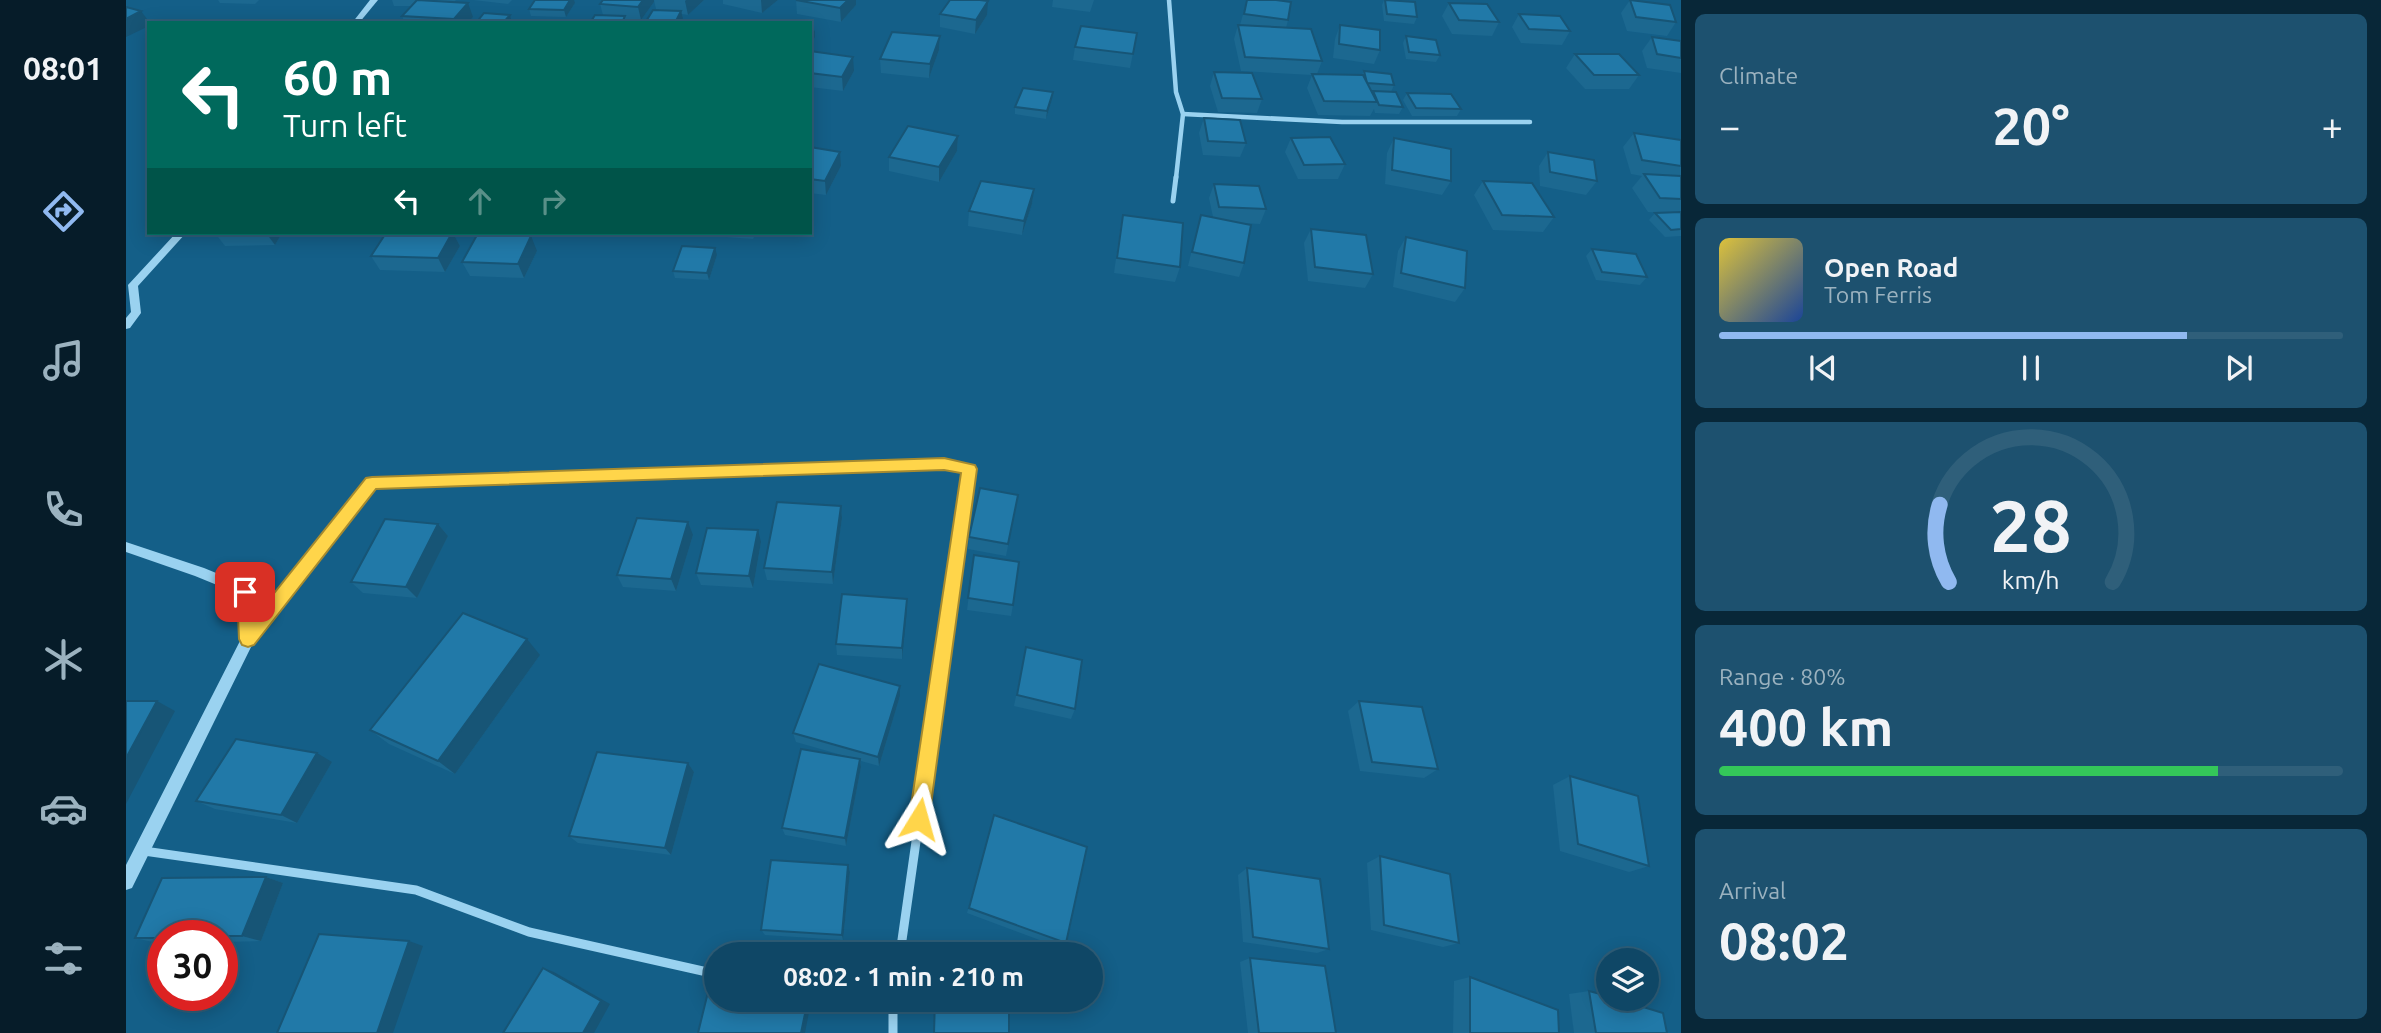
<!DOCTYPE html>
<meta charset="utf-8">
<style>
body{margin:0;font-family:Ubuntu,sans-serif;background:#1d516f;color:#f1f3f6;height:100vh;display:flex;flex-direction:column;font-size:26px;white-space:nowrap}
*{box-sizing:border-box;margin:0}
p{font-size:23px;color:#9bb2bf}
.icon{flex:none;width:38px;height:38px;fill:none;stroke:currentColor;stroke-width:2;stroke-linecap:round;stroke-linejoin:round}
.map{position:relative;flex:1;overflow:hidden}
.panel{display:flex;flex-direction:column;gap:14px;padding:14px;background:#082738;width:700px}
.panel>*{flex:none}
.hud{position:absolute;left:21px;top:21px;width:665px;height:214px;border-radius:0px;box-shadow:0 4px 18px #0003,0 0 0 2px #2f5f7a;background:#00695c;color:#fff;overflow:hidden}
.fabs{position:absolute;left:1470px;top:948px;display:grid;gap:14px}
.fabs a{display:grid;place-items:center;width:63px;height:63px;border-radius:50%;background:#0f4766;box-shadow:0 4px 18px #0003,0 0 0 2px #2f5f7a;font-size:35px}
.speed{position:absolute;left:21px;top:920px;display:flex;gap:14px;font-size:35px;font-weight:700;text-align:center}
.speed>*{display:grid;place-content:center;width:91px;height:91px;border-radius:50%;background:#0f4766;box-shadow:0 4px 18px #0003,0 0 0 2px #2f5f7a;line-height:1}
.speed .limit{border:10px solid #d22;background:#fff;color:#111}
.pin{position:absolute;display:grid;place-items:center;width:60px;height:60px;color:#fff;margin:-30px;border-radius:14px;box-shadow:0 4px 10px #0006}
.me{position:absolute;width:77px;margin:-38px;rotate:8deg;stroke-linejoin:round;filter:drop-shadow(0 0 5px #0008)}
.turn{display:flex;align-items:center;gap:24px;height:147px;padding:0 21px;font-size:32px}
.turn .icon{width:91px;height:91px;stroke-width:2.5}
.turn b{display:block;font-size:49px;line-height:60px}
.lanes{display:flex;align-items:center;height:66px;padding:0 21px;background:#0003;justify-content:center;gap:35px;direction:ltr}
.lanes .off{opacity:.35}
.big{font-size:52px;font-weight:600;line-height:1.1}
.panel .tile{flex:1;display:flex;flex-direction:column;justify-content:center;gap:10px;min-width:0;padding:0 24px;border-radius:10px;background:#1d516f}
.panel .dial{align-items:center;gap:0}
.dial svg{height:182px;overflow:visible;fill:none;stroke:#2f5f7a;stroke-width:7;stroke-linecap:round;text-anchor:middle}
.dial text{fill:#f1f3f6;stroke:none}
.song{display:flex;align-items:center;gap:21px}
.cover{width:84px;height:84px;border-radius:10px;background:linear-gradient(135deg,hsl(50 70% 55%),hsl(220 70% 35%))}
.played{height:7px;border-radius:4px;background:linear-gradient(90deg,#90b9f0 75%,#2f5f7a 75%)}
.keys{display:flex;justify-content:space-around;direction:ltr}
.heat{display:flex;justify-content:space-between;align-items:center;font-size:38px;direction:ltr}
.charge{height:10px;border-radius:5px;background:linear-gradient(90deg,#34c759 80%,#2f5f7a 0)}
.trip{position:absolute;left:578px;top:942px;width:399px;height:70px;border-radius:35px;background:#0f4766;box-shadow:0 4px 18px #0003,0 0 0 2px #2f5f7a;font-weight:600;line-height:70px;text-align:center}
main{display:flex;flex:1;min-height:0}
.tab-bar{display:flex;flex-direction:column;width:126px;justify-content:space-around;align-items:center;background:#061c29;color:#9bb2bf}
.tab-bar .icon{width:49px;height:49px}
.tab-bar .active{color:#90b9f0}
.tab-bar b{font-size:32px;color:#f1f3f6}
.map>svg:first-child{display:block}
</style>
<main>
<nav class="tab-bar">
<b>08:01</b>
<svg class="icon active" aria-label="directions" viewBox="0 0 24 24"><path d="M12 3l9 9-9 9-9-9zM9 14v-3h6M13 9l2 2-2 2"/></svg>
<svg class="icon" aria-label="music" viewBox="0 0 24 24"><path d="M9 18V5l10-2v13"/><circle cx="6" cy="18" r="3"/><circle cx="16" cy="16" r="3"/></svg>
<svg class="icon" aria-label="phone" viewBox="0 0 24 24"><path d="M5 4h4l2 5-3 2q2 4 5 5l2-3 5 2v4C11 20 4 13 5 4z"/></svg>
<svg class="icon" aria-label="climate" viewBox="0 0 24 24"><path d="M12 3v18M4 7l16 10M4 17L20 7"/></svg>
<svg class="icon" aria-label="car" viewBox="0 0 24 24"><path d="M5 17H2v-5l4-1 3-4h7l3 4 3 1v5h-3M9 17h6M6 11h13"/><circle cx="7" cy="17" r="2"/><circle cx="17" cy="17" r="2"/></svg>
<svg class="icon" aria-label="filters" viewBox="0 0 24 24"><path d="M4 7h16M4 17h16"/><circle cx="9" cy="7" r="2"/><circle cx="15" cy="17" r="2"/></svg>
</nav>
<div class="map">
<svg width="1555" height="1033" viewBox="0 0 1555 1033">
<rect width="100%" height="100%" fill="#145f88"/>
<g fill="none" stroke-linecap="round" stroke-linejoin="round">
<g stroke="#9ad2f0" stroke-width="4.5">
<path d="M1043 0 1050 92 1057 114 1050 178"/>
<path d="M1057 114 1216 122H1404"/>
</g>
<path stroke="#9ad2f0" stroke-width="5" d="M1047 201 1050 177"/>
<path stroke="#9ad2f0" stroke-width="7" d="M122 639 246 483 819 464 843 469 813 682"/>
<g stroke="#9ad2f0" stroke-width="9">
<path d="M18 851 290 890 403 932 590 974"/>
<path d="M774 954 813 680"/>
<path d="M734 999 767 1005V1033"/>
</g>
<g fill="#9ad2f0" fill-rule="evenodd">
<path d="M244 0H252L233 23H226Z"/>
<path d="M50 233H60L12 286 15 313 4 328 0 329V318L5 312 2 285Z"/>
<path d="M0 542 78 568 124 587 129 639 6 888 0 890V865L115 639 113 594 69 576 0 552Z"/>
</g>
</g>
<g fill="#1c6890">
<path d="M92 0H133L129 4 94 3Z"/>
<path d="M266 0H330L328 2 347 17 342 23H279L276 16 285 6H268Z"/>
<path d="M347 0H386L382 4Z"/>
<path d="M477 0H528V2L515 20 500 19 501 23 477 15 474 4Z"/>
<path d="M528 0H578L562 15 556 14 557 18 530 9Z"/>
<path d="M597 0H652L636 13 597 4Z"/>
<path d="M670 0H730V5L715 22 671 14Z"/>
<path d="M927 0H968L964 12 926 7Z"/>
<path d="M1121 0 1162 20 1160 28 1196 61 1191 74 1236 75 1238 71 1268 85 1265 92 1277 107 1273 114 1249 113 1248 109 1244 116 1192 115 1181 88 1186 75 1115 71 1108 39 1112 25H1114Z"/>
<path d="M1258 0H1273L1291 17 1288 24 1258 21 1256 5Z"/>
<path d="M1504 0 1550 22 1541 36 1501 31 1495 13Z"/>
<path d="M449 3 440 17 405 16 403 9Z"/>
<path d="M1323 3 1373 22 1366 36 1326 34 1316 16Z"/>
<path d="M814 14 861 15 849 34 814 27Z"/>
<path d="M1393 14 1444 31 1436 45 1395 43 1386 27Z"/>
<path d="M1214 25 1254 50 1248 64 1207 58 1209 39Z"/>
<path d="M1011 33 1004 68 947 60 949 47Z"/>
<path d="M814 36 813 50 803 78 755 73 754 59Z"/>
<path d="M1280 36 1314 55 1310 62 1280 59 1277 43Z"/>
<path d="M1526 37 1555 41V73L1521 68 1516 51Z"/>
<path d="M684 51 728 71 717 91 684 87Z"/>
<path d="M1449 54 1513 75 1503 89H1459L1440 68Z"/>
<path d="M1088 72 1136 99 1131 113 1092 112 1084 86Z"/>
<path d="M1281 93 1335 109 1331 116H1286L1277 100Z"/>
<path d="M926 99 920 119 889 114V107Z"/>
<path d="M1078 118 1120 143 1114 157 1077 155 1073 133Z"/>
<path d="M1508 133 1555 140V236L1539 237 1523 220 1529 213H1535L1522 212 1506 188 1516 176 1505 174 1497 147Z"/>
<path d="M832 136 831 151 813 182 763 171V157Z"/>
<path d="M1165 138 1219 164 1212 179H1172L1159 152Z"/>
<path d="M1268 138 1325 181 1316 195 1259 184 1261 153Z"/>
<path d="M684 147 715 166 700 195 684 193Z"/>
<path d="M1422 152 1471 181 1460 195 1414 186 1413 166Z"/>
<path d="M1357 181 1428 217 1417 232 1367 230 1348 195Z"/>
<path d="M1088 184 1140 209 1134 224 1116 223 1118 263 1113 277 1062 266 1071 229 1075 215 1087 217 1083 198Z"/>
<path d="M908 189 906 204 896 235 842 226 843 211Z"/>
<path d="M997 215 1054 267 1049 282 988 273 994 229Z"/>
<path d="M1185 229 1247 274 1239 288 1182 281 1178 243Z"/>
<path d="M89 233H156L149 245 99 246Z"/>
<path d="M260 233H327L334 246 319 272 254 270 245 256Z"/>
<path d="M573 233H630L627 239 573 235Z"/>
<path d="M1280 237 1339 288 1329 302 1267 287 1272 251Z"/>
<path d="M1466 249 1521 277 1514 285 1470 280 1460 256Z"/>
<path d="M411 251 398 278 344 276 336 262Z"/>
<path d="M591 255 583 280 549 278 547 271Z"/>
<path d="M892 495 880 556 842 549 843 537Z"/>
<path d="M715 506 716 518 707 584 641 580 638 568Z"/>
<path d="M312 524 322 536 291 598 237 593 225 582Z"/>
<path d="M567 535 550 591 497 587 491 575Z"/>
<path d="M635 542 627 588 575 585 570 573Z"/>
<path d="M848 555 887 605 885 616 841 610Z"/>
<path d="M781 599 776 659 711 655 710 644Z"/>
<path d="M900 647 949 709 945 719 888 706Z"/>
<path d="M414 655 329 774 263 744 244 730Z"/>
<path d="M774 696 753 766 735 761V767L720 846 659 835 656 828 719 756 670 742 667 733Z"/>
<path d="M1233 701 1312 769 1298 778 1234 771 1222 711Z"/>
<path d="M206 762 171 823 89 809 70 801Z"/>
<path d="M562 763 568 772 545 855 452 843 443 836Z"/>
<path d="M1444 776 1523 866 1503 872 1434 851 1427 785Z"/>
<path d="M868 815 940 943 935 948 841 913Z"/>
<path d="M1254 856 1333 943 1317 947 1245 930 1241 863Z"/>
<path d="M722 865 724 872 717 940 639 935 635 930Z"/>
<path d="M1121 868 1203 949 1191 953 1117 942 1112 875Z"/>
<path d="M140 877 157 883 135 941 96 942V936H37V943H31L9 938Z"/>
<path d="M1124 958 1210 1033H1122L1114 962Z"/>
<path d="M1344 977 1433 1033H1327L1328 981Z"/>
<path d="M1463 991 1541 1033H1448L1443 994Z"/>
</g>
<g fill="#175576">
<path d="M444 0H448L449 3 440 17 438 10Z"/>
<path d="M517 0H528V2L515 20 512 7Z"/>
<path d="M560 0H578L562 15 559 1Z"/>
<path d="M635 0H652L636 13Z"/>
<path d="M722 0H730V5L715 22 714 8Z"/>
<path d="M862 1 861 15 849 34 850 20Z"/>
<path d="M342 3 347 17 342 23H330L328 19Z"/>
<path d="M15 11 24 23 23 26 0 37V19Z"/>
<path d="M555 11 557 18 554 23H549Z"/>
<path d="M384 15 386 23H377Z"/>
<path d="M689 30V37L684 44V36Z"/>
<path d="M814 36 813 50 803 78 804 64Z"/>
<path d="M727 57 728 71 717 91 716 77Z"/>
<path d="M927 92 926 99 920 119 921 111Z"/>
<path d="M832 136 831 151 813 182V167Z"/>
<path d="M714 152 715 166 700 195 699 181Z"/>
<path d="M908 189 906 204 896 235 898 221Z"/>
<path d="M140 233H156L149 245Z"/>
<path d="M326 233H327L334 246 319 272 312 258Z"/>
<path d="M405 236 411 251 398 278 392 264Z"/>
<path d="M589 248 591 255 583 280 581 273Z"/>
<path d="M715 506 716 518 707 584 706 572Z"/>
<path d="M562 522 567 535 550 591 545 579Z"/>
<path d="M312 524 322 536 291 598 280 587Z"/>
<path d="M632 530 635 542 627 588 623 576Z"/>
<path d="M781 599V610L776 659V648Z"/>
<path d="M401 639 414 655 329 774 312 761Z"/>
<path d="M774 686V696L753 766 752 757Z"/>
<path d="M31 701 49 711 0 804V758Z"/>
<path d="M191 753 206 762 171 823 155 815Z"/>
<path d="M734 759 735 767 720 846 719 838Z"/>
<path d="M562 763 568 772 545 855 539 848Z"/>
<path d="M722 865 724 872 717 940 716 935Z"/>
<path d="M140 877 157 883 135 941 116 936Z"/>
<path d="M283 941 297 946 267 1033H251Z"/>
<path d="M417 968 428 972 484 1004 468 1033H457Z"/>
<path d="M680 1009 683 1012 679 1033H675Z"/>
</g>
<g fill="#2179a8" stroke="#175576" stroke-width="2">
<path d="M291 0 342 3 328 19 276 16Z"/>
<path d="M409 0H444L438 10 403 9Z"/>
<path d="M477 0H517L512 7 474 4Z"/>
<path d="M670 0H722L714 8Z"/>
<path d="M824 0H854L862 1 850 20 814 14Z"/>
<path d="M1121 0H1150L1165 2 1162 20 1118 14Z"/>
<path d="M1259 0 1289 2 1291 17 1261 14Z"/>
<path d="M1504 0 1544 5 1550 22 1510 17Z"/>
<path d="M1323 3 1361 4 1373 22 1333 20Z"/>
<path d="M0 7 15 11 0 19Z"/>
<path d="M527 10 555 11 549 23H519Z"/>
<path d="M358 13 384 15 377 23H350Z"/>
<path d="M1393 14 1434 16 1444 31 1403 29Z"/>
<path d="M469 15 499 16 496 23H464Z"/>
<path d="M1112 25 1185 29 1196 61 1119 57Z"/>
<path d="M1214 25 1254 30V50L1213 44Z"/>
<path d="M955 26 1011 33 1007 54 949 47Z"/>
<path d="M766 32 814 36 804 64 754 59Z"/>
<path d="M1280 36 1310 40 1314 55 1283 52Z"/>
<path d="M1526 37 1555 41V58L1531 54Z"/>
<path d="M684 51 727 57 716 77 684 73Z"/>
<path d="M1449 54H1493L1513 75H1468Z"/>
<path d="M1238 71 1265 74 1268 85 1241 83Z"/>
<path d="M1088 72 1126 73 1136 99 1096 98Z"/>
<path d="M1186 74 1237 75 1251 102 1198 101Z"/>
<path d="M897 88 927 92 921 111 889 107Z"/>
<path d="M1247 91 1270 92 1277 107 1253 105Z"/>
<path d="M1281 93 1325 94 1335 109 1290 108Z"/>
<path d="M1078 118 1114 120 1120 143 1082 141Z"/>
<path d="M782 126 832 136 813 167 763 157Z"/>
<path d="M1508 133 1555 140V166L1516 160Z"/>
<path d="M1204 137 1219 164 1178 165 1165 138Z"/>
<path d="M1268 138 1325 149V181L1266 170Z"/>
<path d="M684 147 714 152 699 181 684 179Z"/>
<path d="M1422 152 1468 160 1471 181 1424 172Z"/>
<path d="M1518 174 1555 176V199L1534 198Z"/>
<path d="M855 181 908 189 898 221 843 211Z"/>
<path d="M1357 181 1406 183 1428 217 1376 215Z"/>
<path d="M1088 184 1133 186 1140 209 1093 207Z"/>
<path d="M1555 212V229L1545 230 1529 213Z"/>
<path d="M997 215 1057 223 1054 267 991 258Z"/>
<path d="M1075 215 1125 225 1118 263 1066 252Z"/>
<path d="M1185 229 1240 235 1247 274 1189 267Z"/>
<path d="M260 233H326L312 258 245 256Z"/>
<path d="M351 235 405 236 392 264 336 262Z"/>
<path d="M1280 237 1341 251 1339 288 1275 273Z"/>
<path d="M556 246 589 248 581 273 547 271Z"/>
<path d="M1466 249 1510 254 1521 277 1476 272Z"/>
<path d="M854 488 892 495 882 544 843 537Z"/>
<path d="M651 502 715 506 706 572 638 568Z"/>
<path d="M511 518 562 522 545 579 491 575Z"/>
<path d="M259 519 312 524 280 587 225 582Z"/>
<path d="M581 528 632 530 623 576 570 573Z"/>
<path d="M848 555 893 562 887 605 842 598Z"/>
<path d="M716 594 781 599 776 648 710 644Z"/>
<path d="M337 613 401 639 312 761 244 730Z"/>
<path d="M900 647 956 660 949 709 891 695Z"/>
<path d="M693 664 774 686 752 757 667 733Z"/>
<path d="M0 701H31L0 758Z"/>
<path d="M1233 701 1296 707 1312 769 1246 762Z"/>
<path d="M110 739 191 753 155 815 70 801Z"/>
<path d="M675 749 734 759 719 838 656 828Z"/>
<path d="M471 752 562 763 539 848 443 836Z"/>
<path d="M1444 776 1512 796 1523 866 1452 844Z"/>
<path d="M868 815 961 847 940 943 843 908Z"/>
<path d="M1254 856 1324 874 1333 943 1258 925Z"/>
<path d="M645 860 722 865 716 935 635 930Z"/>
<path d="M1121 868 1194 879 1203 949 1127 937Z"/>
<path d="M140 877 116 936H37V938H9L36 878Z"/>
<path d="M193 934 283 941 251 1033H151Z"/>
<path d="M810 952 837 954H810Z"/>
<path d="M1124 958 1199 966 1210 1033H1133Z"/>
<path d="M417 968 475 1001 457 1033H377Z"/>
<path d="M1344 977 1432 1010 1433 1033H1344Z"/>
<path d="M1463 991 1482 996V999H1491L1537 1013 1541 1033H1470Z"/>
<path d="M582 992 590 993V999H625L680 1009 675 1033H572Z"/>
<path d="M809 999H883V1033H808Z"/>
</g>
<path fill="#ffd54a" stroke="#a68a30" stroke-width="2" d="M818 458 849 465 851 469 803 819 800 826 793 829 786 826 783 819 835 473 818 470 250 489 128 645 122 647 116 645 113 639 111 592 113 586 119 584 125 586 129 617 240 478 246 477Z"/>
</svg>
<div class="fabs">
<a><svg class="icon" aria-label="layers" viewBox="0 0 24 24"><path d="M12 4l9 5-9 5-9-5zM3 14l9 5 9-5"/></svg></a>
</div>
<div class="speed"><div class="limit">30</div></div>
<div class="pin" style="left:119px;top:592px;background:#d93025"><svg class="icon" aria-label="arrive" viewBox="0 0 24 24"><path d="M6 21V4h12l-3 4 3 4H6"/></svg></div>
<svg class="me" style="left:793px;top:819px" viewBox="-20 -20 40 40"><path d="M0-17L14 15 0 8-14 15z" fill="#ffd54a" stroke="#fff" stroke-width="4"/></svg>
<div class="trip">08:02 · 1 min · 210 m</div>
<div class="hud">
<div class="turn"><svg class="icon" aria-label="left" viewBox="0 0 24 24"><path d="M17 20v-9H6M10 6l-5 5 5 5"/></svg><div><b>60 m</b>Turn left</div></div>
<div class="lanes"><svg class="icon" aria-label="left" viewBox="0 0 24 24"><path d="M17 20v-9H6M10 6l-5 5 5 5"/></svg><svg class="icon off" aria-label="ahead" viewBox="0 0 24 24"><path d="M12 20V5M6 11l6-6 6 6"/></svg><svg class="icon off" aria-label="right" viewBox="0 0 24 24"><path d="M7 20v-9h11M14 6l5 5-5 5"/></svg></div>
</div>
</div>
<section class="panel">
<div class="tile"><p>Climate</p>
<div class="heat"><a>−</a><b class="big">20°</b><a>+</a></div>
</div>
<div class="tile">
<div class="song"><i class="cover"></i><div><b>Open Road</b><p>Tom Ferris</p></div></div>
<div class="played"></div>
<div class="keys"><svg class="icon" aria-label="previous" viewBox="0 0 24 24"><path d="M18 5L8 12l10 7zM5 5v14"/></svg><svg class="icon" aria-label="pause" viewBox="0 0 24 24"><path d="M8 5v14M16 5v14"/></svg><svg class="icon" aria-label="next" viewBox="0 0 24 24"><path d="M6 5l10 7-10 7zM19 5v14"/></svg></div>
</div>
<div class="tile dial"><svg viewBox="0 0 100 80">
<path d="M14 69A42 42 0 1 1 86 69"/>
<path d="M14 69A42 42 0 0 1 10 35" stroke="#90b9f0"/>
<text x="50" y="56" font-size="32" font-weight="700">28</text>
<text x="50" y="72" font-size="11">km/h</text>
</svg></div>
<div class="tile"><p>Range · 80%</p><b class="big">400 km</b><div class="charge"></div></div>
<div class="tile"><p>Arrival</p><b class="big">08:02</b></div>
</section>
</main>
